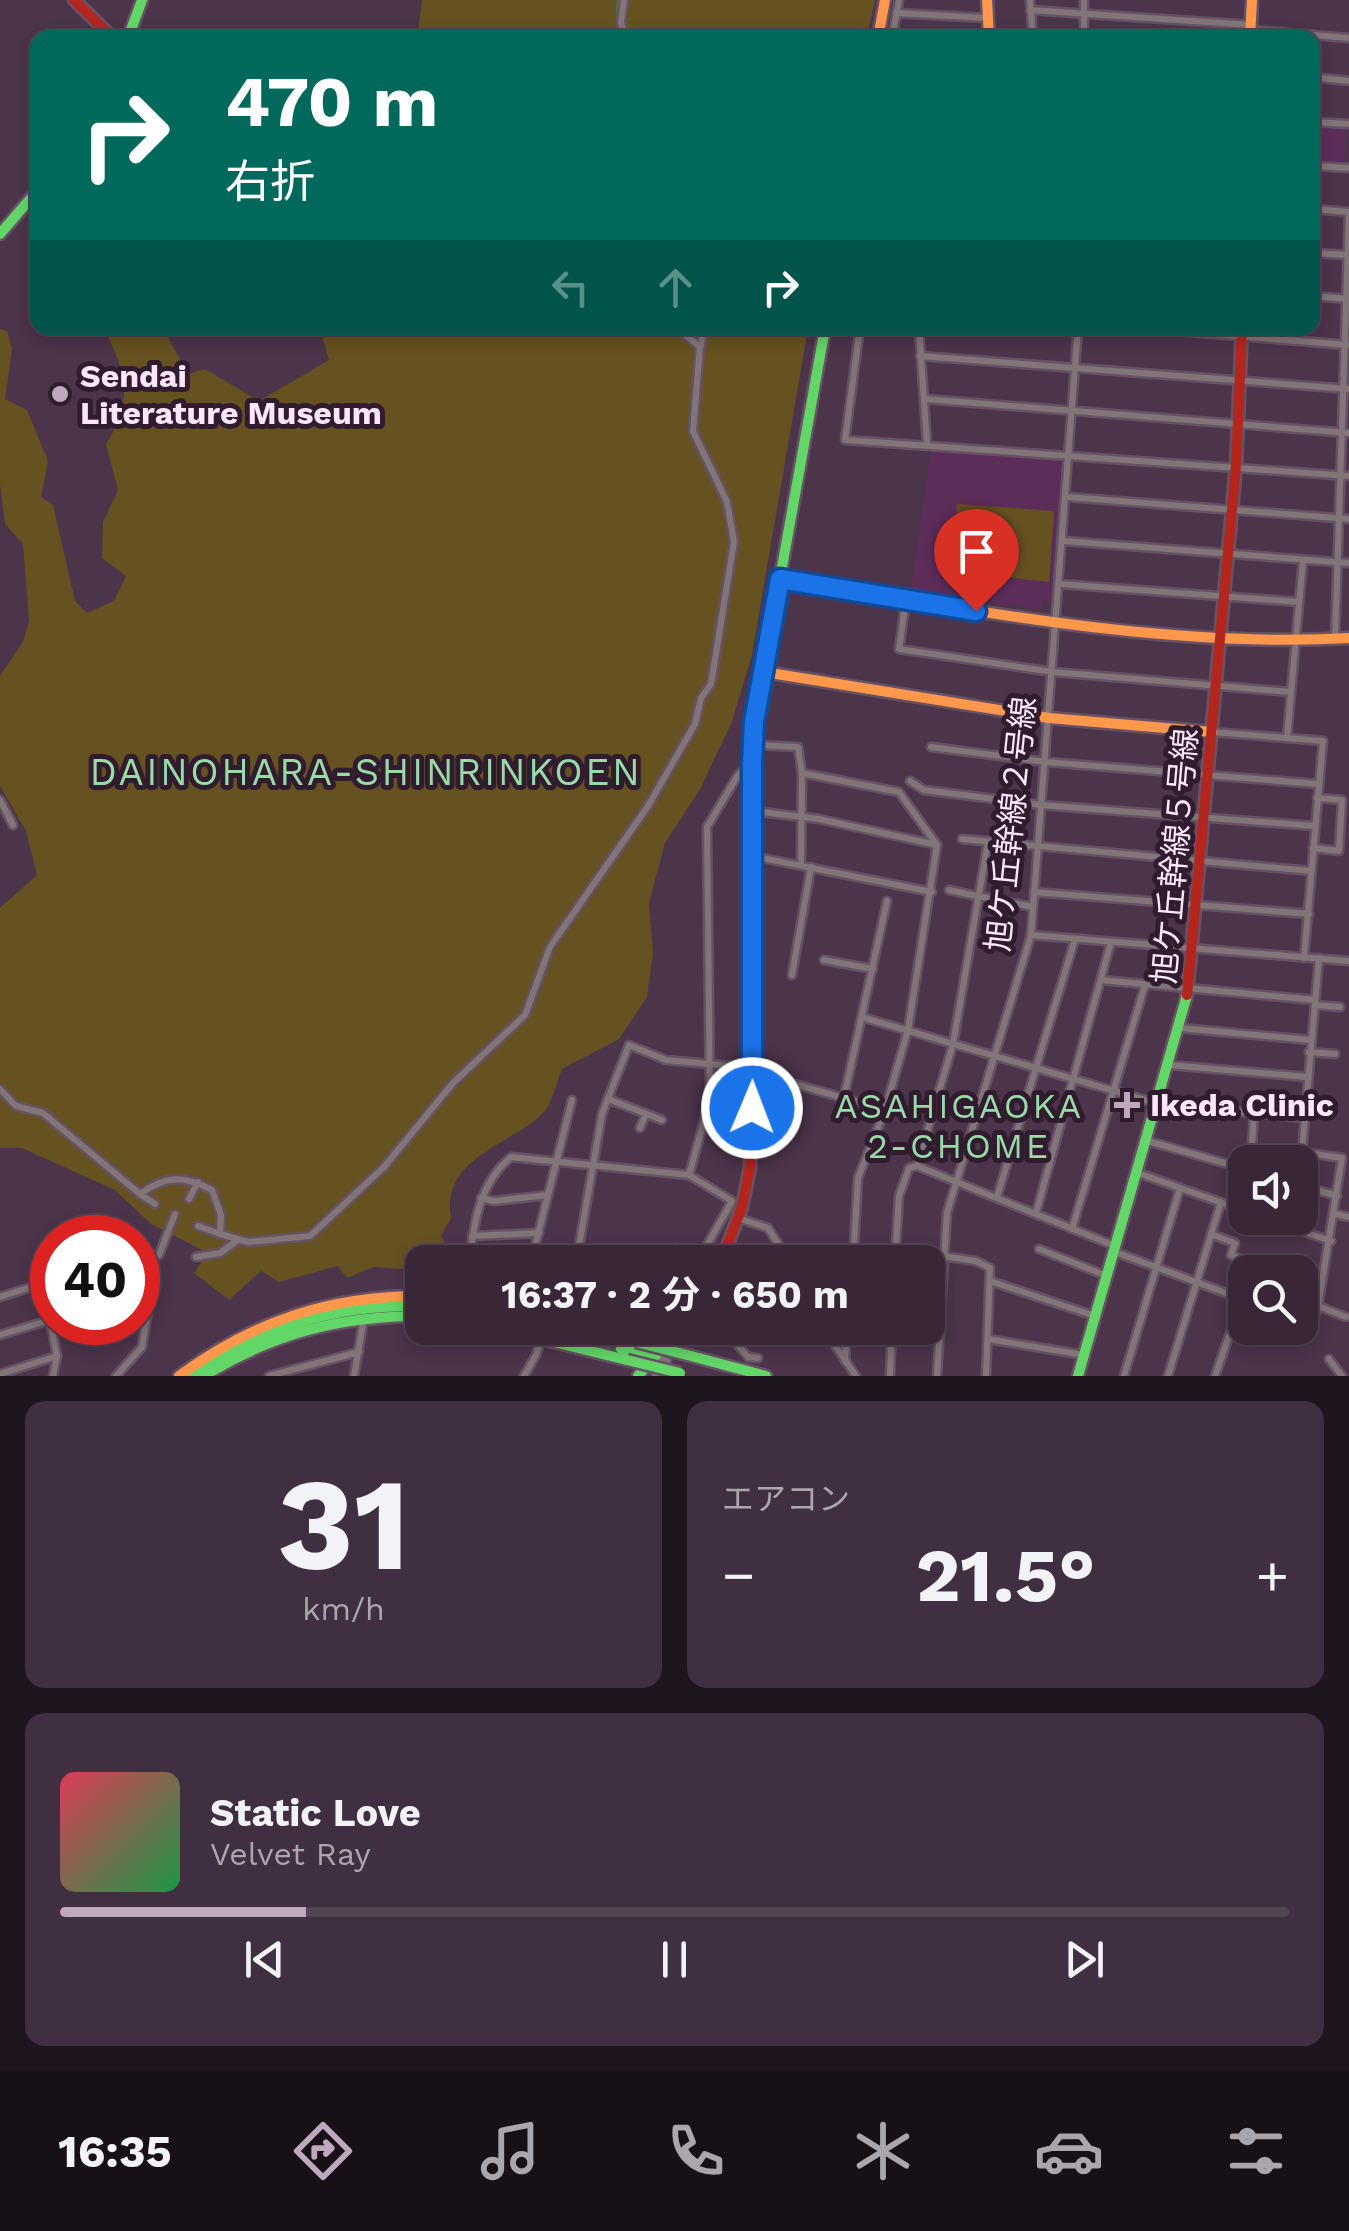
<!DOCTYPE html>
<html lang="ja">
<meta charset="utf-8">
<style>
body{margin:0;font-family:"Work Sans","Noto Sans JP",sans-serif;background:#402f40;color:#f1f3f6;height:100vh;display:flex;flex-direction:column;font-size:38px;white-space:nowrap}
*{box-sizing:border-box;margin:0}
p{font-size:32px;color:#aba5ae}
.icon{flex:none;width:55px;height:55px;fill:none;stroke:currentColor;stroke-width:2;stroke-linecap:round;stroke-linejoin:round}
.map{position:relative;height:1376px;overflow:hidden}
.panel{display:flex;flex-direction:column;gap:25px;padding:25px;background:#1f151f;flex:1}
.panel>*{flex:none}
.banner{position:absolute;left:30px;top:30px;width:1290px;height:305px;border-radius:20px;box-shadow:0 5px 15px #0003,0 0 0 2px #534453;background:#00695c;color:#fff;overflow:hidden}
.buttons{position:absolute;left:1228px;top:1145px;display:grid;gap:20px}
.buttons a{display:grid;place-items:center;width:90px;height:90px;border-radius:20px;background:#392738;box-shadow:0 5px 15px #0003,0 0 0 2px #534453;font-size:50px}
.speed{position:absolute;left:30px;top:1215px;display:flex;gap:20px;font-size:50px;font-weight:700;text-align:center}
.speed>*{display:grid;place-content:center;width:130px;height:130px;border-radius:50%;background:#392738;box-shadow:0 5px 15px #0003,0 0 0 2px #534453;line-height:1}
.speed .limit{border:15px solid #d22;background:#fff;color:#111}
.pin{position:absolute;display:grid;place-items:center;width:85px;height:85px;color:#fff;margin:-102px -42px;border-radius:50% 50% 50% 0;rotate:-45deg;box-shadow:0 0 10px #0007}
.pin .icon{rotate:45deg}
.me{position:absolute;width:110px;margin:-55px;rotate:1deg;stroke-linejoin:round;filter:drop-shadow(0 0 8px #0008)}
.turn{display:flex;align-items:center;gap:35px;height:210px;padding:0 30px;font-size:45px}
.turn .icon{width:130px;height:130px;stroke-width:2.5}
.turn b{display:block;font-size:70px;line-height:85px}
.lanes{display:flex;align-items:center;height:95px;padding:0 30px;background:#0003;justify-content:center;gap:50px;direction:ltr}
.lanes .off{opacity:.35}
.big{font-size:75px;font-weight:700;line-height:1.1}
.panel .card{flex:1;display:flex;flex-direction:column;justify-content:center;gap:15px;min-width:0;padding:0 35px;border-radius:20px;background:#402f40}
.panel .dial{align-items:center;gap:0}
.dial b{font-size:130px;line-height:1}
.song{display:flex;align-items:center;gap:30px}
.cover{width:120px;height:120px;border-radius:15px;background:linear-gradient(135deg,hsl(350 70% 55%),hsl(140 70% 35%))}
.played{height:10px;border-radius:5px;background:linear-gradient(90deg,#bfa8bd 20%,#534453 20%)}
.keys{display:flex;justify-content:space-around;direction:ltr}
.heat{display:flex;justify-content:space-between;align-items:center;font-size:55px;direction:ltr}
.panel .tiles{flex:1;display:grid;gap:25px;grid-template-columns:1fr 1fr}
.card:last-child{grid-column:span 2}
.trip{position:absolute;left:405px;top:1245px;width:540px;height:100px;border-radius:20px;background:#392738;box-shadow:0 5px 15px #0003,0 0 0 2px #534453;font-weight:700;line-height:100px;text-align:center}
.menu{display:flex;height:160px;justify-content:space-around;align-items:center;background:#171016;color:#aba5ae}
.menu .icon{width:70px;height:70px}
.menu .on{color:#bfa8bd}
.menu b{font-size:45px;color:#f1f3f6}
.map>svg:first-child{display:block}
</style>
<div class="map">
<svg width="1349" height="1376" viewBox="0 0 1349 1376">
<rect width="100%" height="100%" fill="#4c344b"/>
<g fill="#5d2d5a">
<path d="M1312 123 1346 126 1345 162 1313 161Z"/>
<path d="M931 448 1065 459 1052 603 1043 601 1040 610 911 589Z"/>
</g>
<g fill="#665121">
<path d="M422 0H875L867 37 417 38Z"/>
<path d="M103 328H163L188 374 205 369 259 401 329 360 320 328H808L752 655 731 724 700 789 665 843 649 903 653 954 647 997 619 1039 562 1069C557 1081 552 1103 544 1112 514 1144 440 1157 451 1218L441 1236 446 1245 417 1270 373 1267 347 1278 338 1266 279 1282 261 1271 229 1300 194 1273 208 1253 151 1224 115 1190 22 1148H0V908L37 875 26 831 0 786V676L23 642 29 621 23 544 5 524 0 483V329L7 331 12 349 5 399 27 410 48 461 41 497 53 505 75 601 87 613 114 601 126 576 102 558 103 522 118 490 106 444C134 400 126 369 103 328Z"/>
<path d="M957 504 1054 511 1049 582 953 571Z"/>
</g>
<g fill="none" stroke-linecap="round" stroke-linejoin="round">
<g stroke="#457651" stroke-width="2.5">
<path d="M617 16 618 0"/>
<path d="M617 23 621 38"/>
</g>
<path stroke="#674f65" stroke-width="9" stroke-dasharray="9 4.5" stroke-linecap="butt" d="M537 1328 621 1349"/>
<defs>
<g id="street">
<path d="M624 0 621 22 625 38"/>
<path d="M1030 0 1033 38"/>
<path d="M1030 10 1251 25"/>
<path d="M896 13 987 18"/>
<path d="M1251 30 1349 38"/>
<path d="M892 38 899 0"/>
<path d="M1084 38V0"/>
<path d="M1312 77 1349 81"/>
<path d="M1312 122 1349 124"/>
<path d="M1312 166 1349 168"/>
<path d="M1312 209 1349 212"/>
<path d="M1312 253 1349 255"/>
<path d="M1312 296 1349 299"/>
<path d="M860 328 845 440 1349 476"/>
<path d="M919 328 927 444"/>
<path d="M1140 328 1348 345"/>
<path d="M701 346 703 328"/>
<path d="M920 356 1349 389"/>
<path d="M925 399 1349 433"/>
<path d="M1068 497 1349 519"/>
<path d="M1064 541 1349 563"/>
<path d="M1303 560 1287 738 1323 741 1304 958"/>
<path d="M1060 584 1299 602"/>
<path d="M906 601 899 649 1053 672 1291 692"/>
<path d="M1335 639 1349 215"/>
<path d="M1212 732 1287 738"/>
<path d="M754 745 798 747 802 773 801 865"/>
<path d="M931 747 1046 762 1318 784"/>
<path d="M802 773 899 792 937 845 908 1030 885 1110 858 1178 853 1262"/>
<path d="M910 781 924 790 1041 805 1315 826"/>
<path d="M0 800 13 825"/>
<path d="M753 811 819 819 937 845"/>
<path d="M962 839 1311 871"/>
<path d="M988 842 953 1044 917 1166 1115 1246"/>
<path d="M1313 848 1339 851 1342 800 1317 798"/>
<path d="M752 856 932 892"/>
<path d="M949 890 977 896"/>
<path d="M1034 892 1309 914"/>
<path d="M983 897 1033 907"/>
<path d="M1031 935 1348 961"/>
<path d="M824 960 873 969"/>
<path d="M792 975 811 867"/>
<path d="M1101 980 1315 1000"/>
<path d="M1315 1005 1340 1007"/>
<path d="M865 1018 1159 1104 1305 1118 1319 958"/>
<path d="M1180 1028 1310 1040"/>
<path d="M1309 1052 1335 1054"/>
<path d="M1169 1065 1307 1077"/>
<path d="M753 1072 885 1110"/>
<path d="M0 1089 16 1106 43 1113 140 1194C166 1175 184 1175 212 1190L221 1215 220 1234 248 1242 310 1236 384 1167 453 1083 525 1015 550 947 648 806 695 724 701 698 711 684 734 542 727 502 693 431 700 347 677 328"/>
<path d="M844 1097 887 901"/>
<path d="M608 1099 662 1120"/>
<path d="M640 1128 646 1114"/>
<path d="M1148 1141 1245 1169"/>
<path d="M1251 1162 1254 1113"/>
<path d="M1138 1173 1245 1211"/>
<path d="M1300 1185 1337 1196"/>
<path d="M140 1194 155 1204"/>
<path d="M997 1197 1075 939"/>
<path d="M481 1198 494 1201 548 1195"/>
<path d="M189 1199 198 1182"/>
<path d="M1036 1213 1111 942"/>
<path d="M1335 1214 1349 1217"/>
<path d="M738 1218 768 1228 790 1262"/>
<path d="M1264 1218 1331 1241"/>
<path d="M198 1226 220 1234"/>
<path d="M1072 1229 1145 985"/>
<path d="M1211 1234 1235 1243 1231 1255 1272 1272"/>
<path d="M472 1236 539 1233"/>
<path d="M675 1248 701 1256"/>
<path d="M1039 1249 1107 1276"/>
<path d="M1115 1252 1245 1300"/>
<path d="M786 1253 895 1259"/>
<path d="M159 1255 175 1214"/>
<path d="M942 1256 976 1261 990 1268 986 1376"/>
<path d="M196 1257 220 1253 238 1240"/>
<path d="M895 1261 899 1196 909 1168 917 1166"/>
<path d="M469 1262C474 1224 479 1183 511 1157L689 1175"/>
<path d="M531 1262 572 1100"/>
<path d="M572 1262 579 1246 602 1114 629 1045 666 1060 753 1068"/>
<path d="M714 1262 701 1256 732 1201 689 1175 710 1100 707 827 738 775 752 763"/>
<path d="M1283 1272 1286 1266"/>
<path d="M990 1281 1095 1316"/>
<path d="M0 1297 34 1286 46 1320"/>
<path d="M1318 1306 1346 1317"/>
<path d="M138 1308H139"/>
<path d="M1300 1322 1312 1326 1318 1306 1342 1158 1302 1152 1305 1118"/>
<path d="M723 1328 748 1357 758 1358"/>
<path d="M823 1328 856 1376"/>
<path d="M0 1335 50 1320 57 1356 53 1376"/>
<path d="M988 1339 1084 1355"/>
<path d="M654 1357 667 1361 655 1376"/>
<path d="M1329 1359 1342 1376"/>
<path d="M845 1361 847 1328"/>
<path d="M0 1374 57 1356"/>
<path d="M116 1376 142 1347 153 1279"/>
<path d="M269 1376 359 1352"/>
<path d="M354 1376 364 1318"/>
<path d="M524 1376 536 1355"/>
<path d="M890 1376 892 1328"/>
<path d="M937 1376 947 1213 1031 935 1078 328"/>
<path d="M1124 1376 1180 1188"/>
<path d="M1168 1376 1221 1202"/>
<path d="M1215 1376 1242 1299"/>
</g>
<g id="fast">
<path d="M128 38 142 0"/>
<path d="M0 234 38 190"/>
<path d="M753 816 754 723 825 328"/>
<path d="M497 1328 627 1360"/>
<path d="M621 1349 653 1357"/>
<path d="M691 1356 766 1376"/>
<path d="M190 1376C261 1327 336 1304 422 1306"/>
<path d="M204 1376C273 1333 341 1316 422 1316"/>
<path d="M638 1376 679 1328"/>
<path d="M1078 1376 1187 995"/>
</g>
<g id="slow">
<path d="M987 0 989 38"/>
<path d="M878 38 885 0"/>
<path d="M1250 38 1252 0"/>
<path d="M780 579C964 608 1163 649 1349 638"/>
<path d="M764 672 1049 718 1212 732"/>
<path d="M179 1376C254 1321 329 1296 422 1296"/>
</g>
<g id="jam">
<path d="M74 0 113 38"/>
<path d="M1187 995 1236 466 1242 328"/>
<path d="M721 1262 742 1207 750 1167 753 816"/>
<path d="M578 1328 636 1342"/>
</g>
</defs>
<use href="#street" stroke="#675265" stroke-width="11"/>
<use href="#fast" stroke="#675265" stroke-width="15"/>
<use href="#slow" stroke="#675265" stroke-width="15"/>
<use href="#jam" stroke="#675265" stroke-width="15"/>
<use href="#street" stroke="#827577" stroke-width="6"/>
<use href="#fast" stroke="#63d668" stroke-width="10"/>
<use href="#slow" stroke="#ff974d" stroke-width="10"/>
<use href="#jam" stroke="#b3261e" stroke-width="10"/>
<defs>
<path id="street-bridge" d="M536 1355 545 1328"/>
<g id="fast-bridge">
<path d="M636 1342 691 1356"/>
<path d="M627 1360 680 1373"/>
</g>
</defs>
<use href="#street-bridge" stroke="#675265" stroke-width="11" stroke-linecap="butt"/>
<use href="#fast-bridge" stroke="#675265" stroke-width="15" stroke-linecap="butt"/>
<use href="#street-bridge" stroke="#827577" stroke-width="6"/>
<use href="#fast-bridge" stroke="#63d668" stroke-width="10"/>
</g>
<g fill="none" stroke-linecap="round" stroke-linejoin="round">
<defs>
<path id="route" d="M752 1108V763L754 722 780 579 976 611"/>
</defs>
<use href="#route" stroke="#114b97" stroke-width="25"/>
<use href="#route" stroke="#1a73e8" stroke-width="18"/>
</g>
<g fill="#bfa8bd" stroke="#311c2f" stroke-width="4">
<circle cx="60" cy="394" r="10"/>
<path d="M1122 1090h10v10h10v10h-10v10h-10v-10h-10v-10h10z"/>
</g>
<g text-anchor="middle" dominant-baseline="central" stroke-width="10" stroke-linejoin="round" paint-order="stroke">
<g font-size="32" font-weight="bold" fill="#fde6fa" stroke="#311c2f" text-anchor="start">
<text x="80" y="376">Sendai<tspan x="80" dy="37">Literature Museum</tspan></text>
<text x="1150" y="1105">Ikeda Clinic</text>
</g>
<g font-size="32" fill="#fde6fa" stroke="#311c2f">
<text transform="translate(1011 824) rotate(-84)">旭ケ丘幹線２号線</text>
<text transform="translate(1175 856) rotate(-85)">旭ケ丘幹線５号線</text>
</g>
<g font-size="35" letter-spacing="2.5" fill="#98dba6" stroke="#311c2f">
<text x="959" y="1106">ASAHIGAOKA<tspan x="959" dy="40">2-CHOME</tspan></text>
</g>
<g font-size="38" letter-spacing="2.5" fill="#98dba6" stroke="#311c2f">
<text x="366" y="772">DAINOHARA-SHINRINKOEN</text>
</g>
</g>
</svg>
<div class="buttons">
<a><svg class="icon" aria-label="sound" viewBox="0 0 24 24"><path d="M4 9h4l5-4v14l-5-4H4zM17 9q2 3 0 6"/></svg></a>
<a><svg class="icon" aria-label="search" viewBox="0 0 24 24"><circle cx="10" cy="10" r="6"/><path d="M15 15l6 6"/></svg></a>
</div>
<div class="speed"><div class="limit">40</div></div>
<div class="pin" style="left:976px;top:611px;background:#d93025"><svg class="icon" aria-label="arrive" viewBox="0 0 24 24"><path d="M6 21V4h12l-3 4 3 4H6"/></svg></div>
<svg class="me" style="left:752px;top:1108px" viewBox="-20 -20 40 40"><circle r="17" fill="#1a73e8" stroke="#fff" stroke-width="3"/><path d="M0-11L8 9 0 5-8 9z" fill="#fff"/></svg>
<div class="trip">16:37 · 2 分 · 650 m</div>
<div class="banner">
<div class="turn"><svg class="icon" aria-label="right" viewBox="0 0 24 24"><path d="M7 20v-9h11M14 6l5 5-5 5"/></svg><div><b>470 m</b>右折</div></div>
<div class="lanes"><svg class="icon off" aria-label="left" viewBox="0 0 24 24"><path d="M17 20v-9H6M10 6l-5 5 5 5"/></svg><svg class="icon off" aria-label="ahead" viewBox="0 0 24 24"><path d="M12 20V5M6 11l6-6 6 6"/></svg><svg class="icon" aria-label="right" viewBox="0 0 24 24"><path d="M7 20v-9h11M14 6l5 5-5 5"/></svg></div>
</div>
</div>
<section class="panel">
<div class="tiles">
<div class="card dial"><b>31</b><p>km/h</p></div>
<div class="card"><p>エアコン</p>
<div class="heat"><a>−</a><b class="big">21.5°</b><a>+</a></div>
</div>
<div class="card">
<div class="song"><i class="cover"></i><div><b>Static Love</b><p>Velvet Ray</p></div></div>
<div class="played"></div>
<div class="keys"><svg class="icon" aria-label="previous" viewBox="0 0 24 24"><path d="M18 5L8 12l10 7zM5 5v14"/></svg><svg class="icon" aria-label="pause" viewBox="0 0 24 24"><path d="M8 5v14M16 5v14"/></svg><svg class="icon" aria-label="next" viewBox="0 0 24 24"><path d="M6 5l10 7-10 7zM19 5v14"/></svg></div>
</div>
</div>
</section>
<nav class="menu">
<b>16:35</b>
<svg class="icon on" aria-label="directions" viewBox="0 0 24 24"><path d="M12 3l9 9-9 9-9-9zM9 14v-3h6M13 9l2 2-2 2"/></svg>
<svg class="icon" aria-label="music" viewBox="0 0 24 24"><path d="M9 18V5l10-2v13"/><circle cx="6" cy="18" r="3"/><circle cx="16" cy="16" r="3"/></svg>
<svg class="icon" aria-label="phone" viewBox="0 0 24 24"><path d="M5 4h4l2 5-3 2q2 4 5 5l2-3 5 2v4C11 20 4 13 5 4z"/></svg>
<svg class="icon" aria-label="climate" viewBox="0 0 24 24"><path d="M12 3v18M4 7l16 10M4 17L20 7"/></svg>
<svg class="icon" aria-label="car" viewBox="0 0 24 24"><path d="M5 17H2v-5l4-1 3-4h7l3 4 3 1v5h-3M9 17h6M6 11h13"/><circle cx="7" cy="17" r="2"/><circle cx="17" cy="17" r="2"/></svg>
<svg class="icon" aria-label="filters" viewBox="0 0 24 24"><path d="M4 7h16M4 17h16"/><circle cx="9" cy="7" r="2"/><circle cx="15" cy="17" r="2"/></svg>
</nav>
